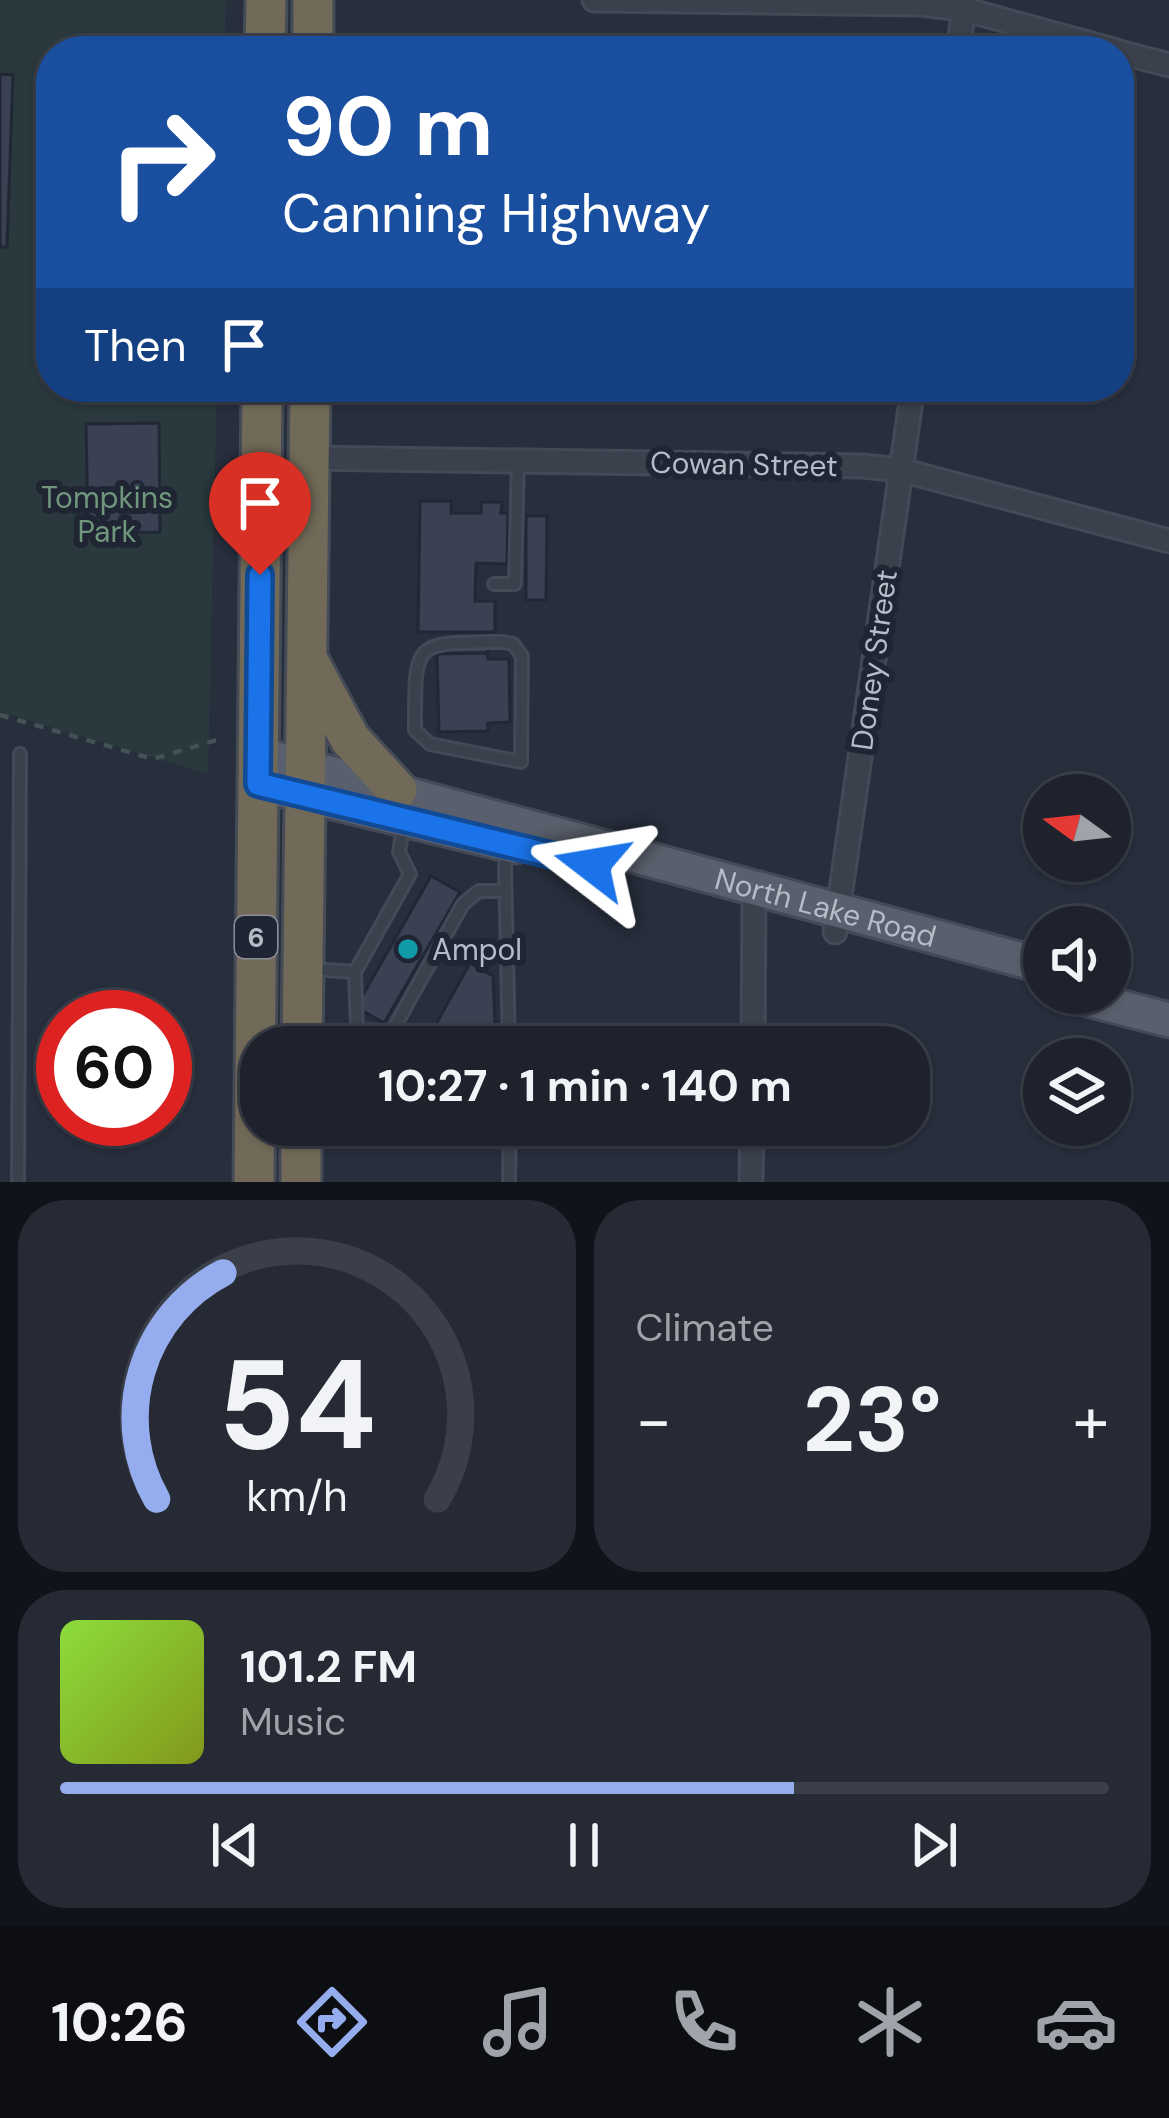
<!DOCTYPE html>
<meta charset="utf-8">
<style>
body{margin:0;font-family:"DM Sans",sans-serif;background:#252a35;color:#f1f3f6;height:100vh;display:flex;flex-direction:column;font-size:45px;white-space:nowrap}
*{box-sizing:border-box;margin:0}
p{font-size:39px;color:#a0a4aa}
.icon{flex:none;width:66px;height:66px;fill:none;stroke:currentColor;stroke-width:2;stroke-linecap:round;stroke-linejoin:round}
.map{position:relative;height:1182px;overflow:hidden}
.side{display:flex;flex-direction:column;gap:18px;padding:18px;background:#101319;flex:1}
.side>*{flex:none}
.top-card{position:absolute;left:36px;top:36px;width:1098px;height:366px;border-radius:48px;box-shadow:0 3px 9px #0004,0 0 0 3px #3b3f49;background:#1a4fa0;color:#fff;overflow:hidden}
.needle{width:78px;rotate:285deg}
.buttons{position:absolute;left:1023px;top:774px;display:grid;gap:24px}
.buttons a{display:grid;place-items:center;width:108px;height:108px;border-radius:50%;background:#1d222d;box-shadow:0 3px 9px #0004,0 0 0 3px #3b3f49;font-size:60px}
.speed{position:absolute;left:36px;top:990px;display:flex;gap:24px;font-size:60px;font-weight:700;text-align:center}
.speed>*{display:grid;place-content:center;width:156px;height:156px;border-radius:50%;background:#1d222d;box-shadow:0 3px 9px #0004,0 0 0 3px #3b3f49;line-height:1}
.speed .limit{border:18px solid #d22;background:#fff;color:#111}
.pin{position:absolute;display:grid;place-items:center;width:102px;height:102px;color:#fff;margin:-123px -51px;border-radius:50% 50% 50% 0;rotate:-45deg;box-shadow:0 0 12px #0007}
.pin .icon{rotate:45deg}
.me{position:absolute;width:132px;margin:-66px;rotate:284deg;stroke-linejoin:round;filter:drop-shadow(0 0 9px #0008)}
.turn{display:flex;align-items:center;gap:42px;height:252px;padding:0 48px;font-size:54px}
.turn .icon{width:156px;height:156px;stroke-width:2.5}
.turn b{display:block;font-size:84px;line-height:102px}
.then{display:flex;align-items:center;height:114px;padding:0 48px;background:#0003;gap:24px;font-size:45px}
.big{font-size:90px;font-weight:700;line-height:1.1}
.side .widget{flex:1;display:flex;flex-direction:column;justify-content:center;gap:18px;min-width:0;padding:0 42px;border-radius:48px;background:#252a35}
.side .dial{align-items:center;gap:0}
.dial svg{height:312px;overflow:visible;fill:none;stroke:#3b3f49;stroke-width:7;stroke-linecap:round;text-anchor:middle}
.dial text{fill:#f1f3f6;stroke:none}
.song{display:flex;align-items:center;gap:36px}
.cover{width:144px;height:144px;border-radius:18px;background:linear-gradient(135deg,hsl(90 70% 55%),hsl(70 70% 35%))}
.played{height:12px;border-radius:6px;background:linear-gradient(90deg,#95adee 70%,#3b3f49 70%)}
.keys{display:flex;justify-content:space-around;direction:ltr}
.heat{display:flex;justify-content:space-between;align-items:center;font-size:66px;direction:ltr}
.side .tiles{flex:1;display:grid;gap:18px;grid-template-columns:1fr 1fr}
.widget:last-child{grid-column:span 2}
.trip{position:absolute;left:240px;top:1026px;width:690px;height:120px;border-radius:48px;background:#1d222d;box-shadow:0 3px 9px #0004,0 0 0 3px #3b3f49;font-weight:700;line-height:120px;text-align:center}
.menu{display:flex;height:192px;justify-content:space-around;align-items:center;background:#0c0e12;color:#a0a4aa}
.menu .icon{width:84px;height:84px}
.menu .selected{color:#95adee}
.menu b{font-size:54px;color:#f1f3f6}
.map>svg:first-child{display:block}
</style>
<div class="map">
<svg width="1169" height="1182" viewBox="0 0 1169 1182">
<rect width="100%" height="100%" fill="#272e3c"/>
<path fill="#29393d" d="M0 0H226L224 51H51V387H217L208 774 0 712Z"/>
<g fill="#394152" stroke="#212734" stroke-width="3">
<path d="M0 74 13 75 7 247H0Z"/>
<path d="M393 387H437V393L393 394Z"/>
<rect x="547" y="387" width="24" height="16"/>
<rect x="579" y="387" width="39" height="7"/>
<path d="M159 423 160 532 88 533 86 424Z"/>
<path d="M420 501H451V513H481V502H502L501 513H508L507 564 476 563 475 601H495V632H418Z"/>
<path d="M526 516H547L546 600H526Z"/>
<path d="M451 633 487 634V653H451Z"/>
<path d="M487 653 488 659H509L510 722 488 723V731L439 732 437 654Z"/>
<path d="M431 876 460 892 384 1023 356 1007Z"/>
<path d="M470 963 493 976 496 1047H450L430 1035Z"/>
</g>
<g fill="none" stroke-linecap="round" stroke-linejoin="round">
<defs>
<g id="lane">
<path d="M494 584H515L518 461"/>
<path d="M503 642 513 644 522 656 521 762 430 744 415 730C415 639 412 643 503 642Z"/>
<path d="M404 823 399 852 410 874 355 972 357 1030 390 1031 395 1026 463 904 479 891H505"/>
<path d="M311 969 355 972"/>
<path d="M509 1047 505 866 509 848"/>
<path d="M18 1182 20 754"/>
<path d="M509 1182 510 1125"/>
</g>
<g id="street">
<path d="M594 0 921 4 963 9 1117 51"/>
<path d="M958 51 965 0"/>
<path d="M1119 52 1169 65"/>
<path d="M309 458 863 466 901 470 1169 541"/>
<path d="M835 932 913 387"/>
<path d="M753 1047 754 889"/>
<path d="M751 1182 752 1125"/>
</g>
<g id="primary">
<path id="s1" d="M258 754 1044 966"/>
<path d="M258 784 515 846"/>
<path d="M1065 993 1169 1020"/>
</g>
<g id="highway">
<path d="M265 51 266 0"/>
<path d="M313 51V0"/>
<path d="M310 664 350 739 397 790"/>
<path d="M302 1047 310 387"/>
<path d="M254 1182 262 387"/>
<path d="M301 1182V1125"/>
</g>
</defs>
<use href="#lane" stroke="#434956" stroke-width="16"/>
<use href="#street" stroke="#434956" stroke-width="27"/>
<use href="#primary" stroke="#434956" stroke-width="39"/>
<use href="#highway" stroke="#454b57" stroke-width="45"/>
<path stroke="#425255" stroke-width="4.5" stroke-dasharray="9 9" stroke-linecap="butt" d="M0 715 153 759 223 738"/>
<use href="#lane" stroke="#3a404c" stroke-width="10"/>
<use href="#street" stroke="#3a404c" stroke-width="21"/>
<use href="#primary" stroke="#595f6c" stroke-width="33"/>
<use href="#highway" stroke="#726a58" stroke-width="39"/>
</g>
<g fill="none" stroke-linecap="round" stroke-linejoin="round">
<defs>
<path id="route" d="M260 575 258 784 592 865"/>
</defs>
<use href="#route" stroke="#114b97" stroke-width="30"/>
<use href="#route" stroke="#1a73e8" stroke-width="21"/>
</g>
<circle fill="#0f9aa8" stroke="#1f2532" stroke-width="4.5" cx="408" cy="949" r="12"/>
<g text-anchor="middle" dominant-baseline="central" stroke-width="12" stroke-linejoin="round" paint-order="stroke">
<rect fill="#1f2532" stroke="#898e9a" stroke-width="3" x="235" y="916" width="42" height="42" rx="9"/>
<g font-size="27" font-weight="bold" fill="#b6bbc7">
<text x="256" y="937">6</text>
</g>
<g font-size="30" fill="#b6bbc7" stroke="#1f2532">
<text transform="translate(744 464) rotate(1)">Cowan Street</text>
<text transform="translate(874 660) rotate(-82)">Doney Street</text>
<text stroke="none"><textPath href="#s1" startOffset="588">North Lake Road</textPath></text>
</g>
<g font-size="30" fill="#70967d" stroke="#1f2532">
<text x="107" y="497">Tompkins<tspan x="107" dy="34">Park</tspan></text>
</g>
<g font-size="30" fill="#b6bbc7" stroke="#1f2532" text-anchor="start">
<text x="432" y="949">Ampol</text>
</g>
</g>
</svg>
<div class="buttons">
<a><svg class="needle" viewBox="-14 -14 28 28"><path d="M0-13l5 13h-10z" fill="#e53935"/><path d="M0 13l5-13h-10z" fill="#a0a4aa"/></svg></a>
<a><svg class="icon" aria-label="sound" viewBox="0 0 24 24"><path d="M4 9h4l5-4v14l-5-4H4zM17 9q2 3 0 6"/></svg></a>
<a><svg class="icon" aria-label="layers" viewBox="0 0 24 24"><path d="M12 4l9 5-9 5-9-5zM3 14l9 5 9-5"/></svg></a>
</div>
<div class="speed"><div class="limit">60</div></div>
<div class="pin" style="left:260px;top:575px;background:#d93025"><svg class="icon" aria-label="arrive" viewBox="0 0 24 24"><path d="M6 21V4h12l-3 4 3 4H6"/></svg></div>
<svg class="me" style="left:592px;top:865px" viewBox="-20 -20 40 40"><path d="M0-17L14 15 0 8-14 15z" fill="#1a73e8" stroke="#fff" stroke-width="4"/></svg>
<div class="trip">10:27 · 1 min · 140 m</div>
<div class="top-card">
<div class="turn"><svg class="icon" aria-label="right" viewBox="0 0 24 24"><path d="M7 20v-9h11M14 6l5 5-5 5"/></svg><div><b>90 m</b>Canning Highway</div></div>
<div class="then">Then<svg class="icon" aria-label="arrive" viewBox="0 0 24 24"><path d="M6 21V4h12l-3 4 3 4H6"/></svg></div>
</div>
</div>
<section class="side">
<div class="tiles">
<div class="widget dial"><svg viewBox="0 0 100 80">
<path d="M14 69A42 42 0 1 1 86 69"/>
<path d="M14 69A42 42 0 0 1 31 11" stroke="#95adee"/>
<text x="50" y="56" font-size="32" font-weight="700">54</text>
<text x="50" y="72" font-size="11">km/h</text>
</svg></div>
<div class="widget"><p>Climate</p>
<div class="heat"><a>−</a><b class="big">23°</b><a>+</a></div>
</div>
<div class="widget">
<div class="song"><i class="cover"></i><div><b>101.2 FM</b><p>Music</p></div></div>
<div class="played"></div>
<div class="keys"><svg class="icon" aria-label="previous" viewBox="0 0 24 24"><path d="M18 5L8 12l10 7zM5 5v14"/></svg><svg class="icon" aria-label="pause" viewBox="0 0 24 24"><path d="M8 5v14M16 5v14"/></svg><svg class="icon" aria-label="next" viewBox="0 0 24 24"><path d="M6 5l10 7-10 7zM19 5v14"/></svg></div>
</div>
</div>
</section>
<nav class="menu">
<b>10:26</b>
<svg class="icon selected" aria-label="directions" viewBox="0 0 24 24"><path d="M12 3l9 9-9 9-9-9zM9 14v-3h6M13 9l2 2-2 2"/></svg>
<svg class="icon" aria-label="music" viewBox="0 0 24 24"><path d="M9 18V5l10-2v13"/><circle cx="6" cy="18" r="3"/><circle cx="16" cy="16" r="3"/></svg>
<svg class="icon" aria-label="phone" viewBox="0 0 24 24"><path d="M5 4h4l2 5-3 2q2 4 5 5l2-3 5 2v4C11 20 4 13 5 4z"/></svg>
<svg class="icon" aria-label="climate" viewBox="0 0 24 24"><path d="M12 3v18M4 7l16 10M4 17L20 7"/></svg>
<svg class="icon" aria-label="car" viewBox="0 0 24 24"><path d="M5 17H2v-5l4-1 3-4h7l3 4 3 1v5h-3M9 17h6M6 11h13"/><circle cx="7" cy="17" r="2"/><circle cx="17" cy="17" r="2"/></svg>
</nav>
